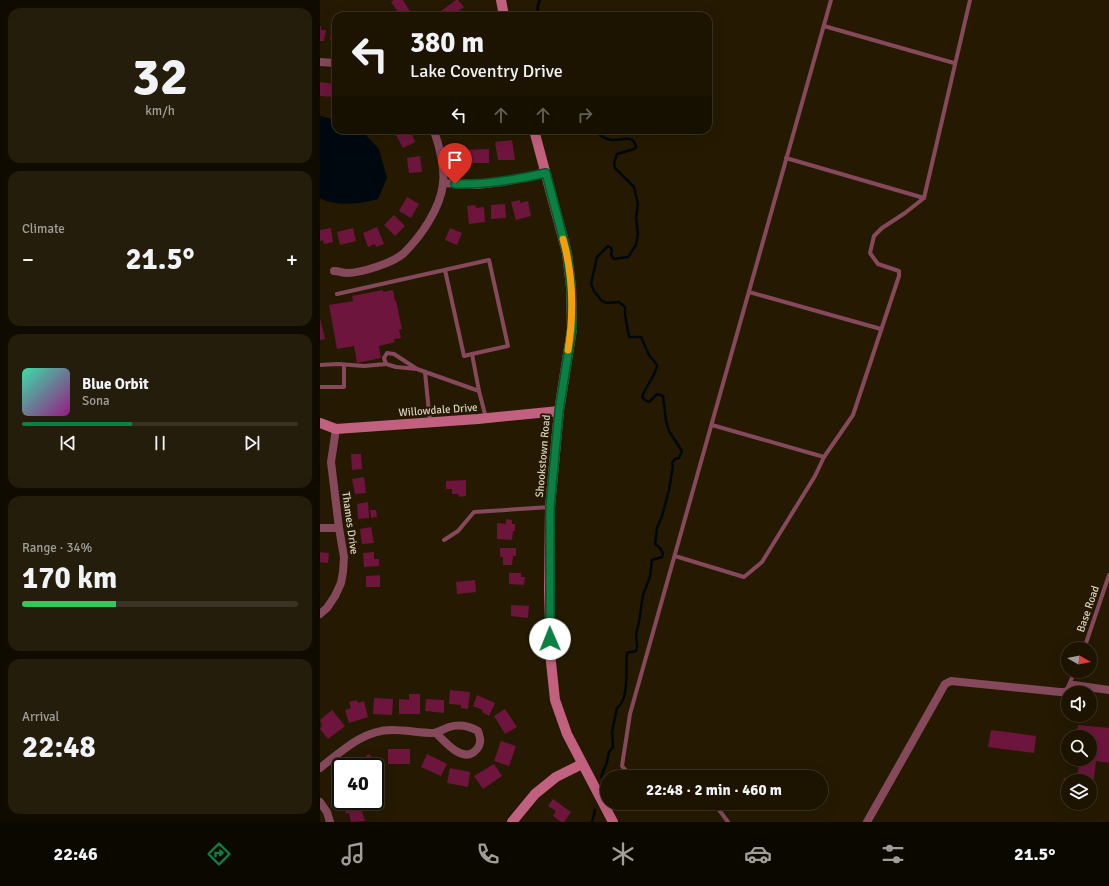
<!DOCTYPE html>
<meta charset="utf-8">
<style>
body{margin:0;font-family:Signika,sans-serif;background:#251d0b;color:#f1f3f6;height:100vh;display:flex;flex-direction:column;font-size:15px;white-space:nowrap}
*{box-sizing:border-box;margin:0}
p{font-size:13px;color:#a09e99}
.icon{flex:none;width:22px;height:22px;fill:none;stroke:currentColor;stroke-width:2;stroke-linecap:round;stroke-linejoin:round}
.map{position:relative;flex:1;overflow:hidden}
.panel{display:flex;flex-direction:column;gap:8px;padding:8px;background:#0f0b01;width:320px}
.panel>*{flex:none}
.banner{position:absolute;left:12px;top:12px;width:380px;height:122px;border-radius:12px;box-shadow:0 4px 16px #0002,0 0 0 1px #3a3323;background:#1c1401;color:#f1f3f6;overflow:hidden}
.needle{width:26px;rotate:99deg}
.buttons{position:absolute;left:741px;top:642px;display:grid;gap:8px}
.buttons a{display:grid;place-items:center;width:36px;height:36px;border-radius:50%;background:#1c1401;box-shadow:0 4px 16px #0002,0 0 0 1px #3a3323;font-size:20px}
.speed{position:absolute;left:12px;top:758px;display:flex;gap:8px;font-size:20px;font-weight:700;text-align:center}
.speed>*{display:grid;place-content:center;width:52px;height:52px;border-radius:50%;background:#1c1401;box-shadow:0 4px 16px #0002,0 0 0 1px #3a3323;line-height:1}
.speed .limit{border:2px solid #111;border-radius:6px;background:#fff;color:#111}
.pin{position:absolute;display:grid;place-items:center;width:34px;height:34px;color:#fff;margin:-41px -17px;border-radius:50% 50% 50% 0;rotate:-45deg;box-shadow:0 0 4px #0007}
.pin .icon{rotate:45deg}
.me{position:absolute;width:44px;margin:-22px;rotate:359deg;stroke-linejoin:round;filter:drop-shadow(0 0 3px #0008)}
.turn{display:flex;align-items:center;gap:14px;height:84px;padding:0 12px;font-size:18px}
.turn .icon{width:52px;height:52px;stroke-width:2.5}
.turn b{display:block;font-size:28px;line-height:34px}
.lanes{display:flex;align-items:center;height:38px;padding:0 12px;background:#0003;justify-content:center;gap:20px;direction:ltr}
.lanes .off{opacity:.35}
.big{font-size:30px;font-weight:800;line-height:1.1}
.panel .tile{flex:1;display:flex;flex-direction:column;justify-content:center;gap:6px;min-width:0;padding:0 14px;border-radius:12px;background:#251d0b}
.panel .dial{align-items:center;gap:0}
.dial b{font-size:52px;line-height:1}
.song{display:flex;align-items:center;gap:12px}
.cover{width:48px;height:48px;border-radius:6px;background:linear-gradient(135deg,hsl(160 70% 55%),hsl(310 70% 35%))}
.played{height:4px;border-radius:2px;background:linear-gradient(90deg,#0b8043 40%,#3a3323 40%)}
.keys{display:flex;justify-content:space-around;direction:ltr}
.heat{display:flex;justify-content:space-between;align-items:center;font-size:22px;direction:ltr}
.charge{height:6px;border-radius:3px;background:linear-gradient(90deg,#34c759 34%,#3a3323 0)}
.trip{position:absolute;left:280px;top:770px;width:228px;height:40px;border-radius:20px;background:#1c1401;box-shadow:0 4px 16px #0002,0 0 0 1px #3a3323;font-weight:800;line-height:40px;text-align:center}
.tab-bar{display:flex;height:64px;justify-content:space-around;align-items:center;background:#0b0800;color:#a09e99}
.tab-bar .icon{width:28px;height:28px}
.tab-bar .active{color:#0b8043}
.tab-bar b{font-size:18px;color:#f1f3f6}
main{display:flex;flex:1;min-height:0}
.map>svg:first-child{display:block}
</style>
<main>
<section class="panel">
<div class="tile dial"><b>32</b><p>km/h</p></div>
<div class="tile"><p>Climate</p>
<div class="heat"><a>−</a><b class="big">21.5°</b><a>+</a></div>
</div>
<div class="tile">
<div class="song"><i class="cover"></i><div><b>Blue Orbit</b><p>Sona</p></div></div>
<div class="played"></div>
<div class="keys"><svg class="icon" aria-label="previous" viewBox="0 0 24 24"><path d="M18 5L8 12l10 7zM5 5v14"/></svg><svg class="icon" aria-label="pause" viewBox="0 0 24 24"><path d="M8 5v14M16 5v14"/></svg><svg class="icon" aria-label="next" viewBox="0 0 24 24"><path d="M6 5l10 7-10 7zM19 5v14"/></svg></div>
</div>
<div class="tile"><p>Range · 34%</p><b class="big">170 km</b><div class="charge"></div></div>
<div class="tile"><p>Arrival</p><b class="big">22:48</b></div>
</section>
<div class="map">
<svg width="789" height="822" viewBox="0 0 789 822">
<rect width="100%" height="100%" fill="#251a01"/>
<path fill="#00080f" d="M0 116 16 120V130H41L59 149 67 178 58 199C40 204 17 207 0 198Z"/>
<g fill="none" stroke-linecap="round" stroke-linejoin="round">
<g stroke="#00080f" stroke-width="2.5">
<path d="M220 0C217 5 217 11 220 16"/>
<path d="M276 130C279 135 286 140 292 140 300 141 313 133 316 147L314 149 297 154 294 163 295 168 314 187 318 204 316 218 318 234 316 245 308 257 294 259 291 255 292 251 291 248 288 246 277 257 271 284 274 291 282 301 287 303 299 302 305 307V314L309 337H321L329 355 337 365C335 378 326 385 322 397L325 400 329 402 337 394 343 396 346 421 349 431 362 451 359 458 355 459 352 463 353 466 349 490 342 516 337 528 335 544 340 548 343 553 342 557 332 560 330 577 323 595 319 622 316 634 317 647 316 651 307 653C305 668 310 699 297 708L292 732 293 747 289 752 287 762 281 777"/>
<path d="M272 822 275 810"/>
</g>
</g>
<g fill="#6d153d">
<path d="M74 0H83L91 13 86 16H81L71 2Z"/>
<path d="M136 0H138L144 7 132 16H125L121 11Z"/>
<rect x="97" y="14" width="20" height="2"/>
<path d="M0 26H1V30H6L4 41H0Z"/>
<path d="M12 27 16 28V41L10 40Z"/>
<path d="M0 82 15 84 14 97 0 96Z"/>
<path d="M87 130H90L95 142 83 148 76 135Z"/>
<path d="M192 140 195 160H178L175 142Z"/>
<path d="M169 149V163H152V160H144V150Z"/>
<path d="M100 156 102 172 89 173 87 158Z"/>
<path d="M87 197 99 204 91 218 79 211Z"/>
<path d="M200 200V203L208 201 211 216 196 220 191 202Z"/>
<path d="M185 204 186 218 171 219V205Z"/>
<path d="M155 205 156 208 164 207 165 222 149 224 147 206Z"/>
<path d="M74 215 85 226 75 236 64 225Z"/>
<path d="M57 227 64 244 56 247 55 244 48 247 43 233Z"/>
<path d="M11 228 13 242 4 244 3 240 0 241V230Z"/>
<path d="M33 228 36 241 20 245 17 232Z"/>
<path d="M130 228 142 233 137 245 125 240Z"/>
<path d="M63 290V292L73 290 75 301H76L82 329 79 330 81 338 74 339 75 342 59 346 61 358 37 363 34 346 17 349 9 305 33 301 32 296Z"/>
<path d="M0 318 5 339 0 340Z"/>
<path d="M31 454H41L42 469 32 470Z"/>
<path d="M44 477 46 493 35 494 32 479Z"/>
<path d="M146 480V496L139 497 138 494H132V489H126V481Z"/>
<path d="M48 502 49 518 38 519 37 504Z"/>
<path d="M50 510H56L57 517 51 518Z"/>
<path d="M186 519 192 520V524H195V531H193L192 540 177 539V523L186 524Z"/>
<path d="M51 527 54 543 42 544 40 529Z"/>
<path d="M180 548H196V556H193L192 565H183V557H180Z"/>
<path d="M0 552 9 553 8 563 0 562Z"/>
<path d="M54 552V559H59V566L44 567 43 553Z"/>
<path d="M189 573H201V577H205L204 585 189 584Z"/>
<path d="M60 575V587H46V576Z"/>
<path d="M155 580 156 592 137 594 136 582Z"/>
<path d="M191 605 209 606 208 618 191 616Z"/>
<path d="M130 690 150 692 148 709 141 708V705L129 704Z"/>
<path d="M89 694H100V714H79V699L89 700Z"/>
<path d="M157 695 175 703 169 716 162 712 163 710 153 706Z"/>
<path d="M54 698 73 699 72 715 53 714Z"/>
<path d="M106 699 124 700V713L105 711Z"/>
<path d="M37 700 38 703 44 701 48 717 29 723 25 710 31 708 29 702Z"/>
<path d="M185 709 197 727 185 734 174 716Z"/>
<path d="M12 710 25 726 8 739 0 729 2 725 0 720Z"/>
<path d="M758 725 789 728V763L776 761 772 795H770V781H748V793L742 792 744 778 757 779 760 759H770V737H757Z"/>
<path d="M671 730 716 736 714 753 668 747Z"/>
<path d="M181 741 196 746 189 766 174 761Z"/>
<rect x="68" y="749" width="22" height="15"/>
<path d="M49 754 59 766 55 768V767H32Z"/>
<path d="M107 754 127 764 121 776 101 767Z"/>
<path d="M174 764 182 776 163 789 154 776Z"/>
<path d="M130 768 150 772 148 787 127 783Z"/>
<path d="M21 776V795L20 796 11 784Z"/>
<path d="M233 799 251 812 244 822H241L233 816 236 811 228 806Z"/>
<path d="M39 802 45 821 31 822 29 813 26 814 24 806Z"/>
</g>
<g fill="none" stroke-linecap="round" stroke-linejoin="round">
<g stroke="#85495b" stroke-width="4">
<path d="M504 26 634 63"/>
<path d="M466 158 604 198"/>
<path d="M125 270 144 356 152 354"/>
<path d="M429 292 561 329"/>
<path d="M17 294 169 260 188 346 152 354 159 391"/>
<path d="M0 365 18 364 44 366 66 364"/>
<path d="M97 369 76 367 66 364 64 358 67 353 74 354 97 369 159 391 166 418"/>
<path d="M105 372 110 422"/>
<path d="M0 387H24V365"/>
<path d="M392 425 504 457"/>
<path d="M124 540 138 531 154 512 230 507"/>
<path d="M355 556 424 577 442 562 495 476 504 457 533 415 579 276V271L558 264 550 253 554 236 562 228 585 213 604 198 650 0"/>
<path d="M764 649 789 575"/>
<path d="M748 687 755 671"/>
<path d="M317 777 309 774 302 766 310 714 511 0"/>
<path d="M394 803 408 822"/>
</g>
<g stroke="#85495b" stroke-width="8">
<path d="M0 62 16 63"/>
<path d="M123 183 158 185 184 182 226 173"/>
<path d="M14 271C18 271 23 273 27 273 41 273 73 263 84 253 101 236 120 209 123 184 125 170 119 142 113 130"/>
<path d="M0 528H19"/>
<path d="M0 614 7 608 15 596 21 583 23 572 24 557 19 528 11 462 16 429"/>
<path d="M0 768C22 751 43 730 72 730 86 730 100 733 114 733 119 732 124 729 129 727 139 724 149 726 158 731 160 737 162 743 157 749 144 765 125 742 116 733"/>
<path d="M0 802 7 812 10 822"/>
<path d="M547 822 625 684 631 681 740 692H746L754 685 789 690"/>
</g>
<g stroke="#c1617f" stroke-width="10">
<path d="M181 0 184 16"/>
<path d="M214 130 247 253 251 287 252 329 239 411 230 507 229 590 231 662 235 700 247 734 293 822"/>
<path d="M0 423 16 429 158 419 239 411"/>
<path d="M192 822 215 794 236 777 262 764"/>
</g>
</g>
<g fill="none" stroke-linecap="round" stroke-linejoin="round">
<defs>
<path id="route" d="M135 184C166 185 195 180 226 173L247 253 251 287 252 329 239 411 230 507V639"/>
</defs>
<use href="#route" stroke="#07532c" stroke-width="10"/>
<use href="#route" stroke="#0b8043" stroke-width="7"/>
<path stroke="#f59e0b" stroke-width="7" d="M243 239C253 275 254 313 248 350"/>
</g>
<g text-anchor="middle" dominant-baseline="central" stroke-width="4" stroke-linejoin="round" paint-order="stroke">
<g font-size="11" fill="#d9d1c2" stroke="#251a01">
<text transform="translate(118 410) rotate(-4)">Willowdale Drive</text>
<text transform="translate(223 456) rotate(-85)">Shookstown Road</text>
<text transform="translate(30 523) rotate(82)">Thames Drive</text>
<text transform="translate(768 609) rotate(-71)">Base Road</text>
</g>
</g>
</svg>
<div class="buttons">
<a><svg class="needle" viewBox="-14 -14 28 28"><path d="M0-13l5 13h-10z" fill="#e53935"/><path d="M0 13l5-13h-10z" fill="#a09e99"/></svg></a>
<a><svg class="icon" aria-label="sound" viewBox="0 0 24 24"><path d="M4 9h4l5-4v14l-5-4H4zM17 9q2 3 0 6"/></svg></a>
<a><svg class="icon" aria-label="search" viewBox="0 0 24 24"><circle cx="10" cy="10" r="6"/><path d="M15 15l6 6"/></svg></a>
<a><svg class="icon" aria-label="layers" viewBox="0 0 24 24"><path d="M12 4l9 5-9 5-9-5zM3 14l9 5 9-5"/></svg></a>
</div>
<div class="speed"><div class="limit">40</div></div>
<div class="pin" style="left:135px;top:184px;background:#d93025"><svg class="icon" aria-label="arrive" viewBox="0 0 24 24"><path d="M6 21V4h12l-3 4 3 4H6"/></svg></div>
<svg class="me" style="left:230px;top:639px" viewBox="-20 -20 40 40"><circle r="19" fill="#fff"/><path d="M0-13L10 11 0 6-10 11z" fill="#0b8043"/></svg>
<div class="trip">22:48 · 2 min · 460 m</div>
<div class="banner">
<div class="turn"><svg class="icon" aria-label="left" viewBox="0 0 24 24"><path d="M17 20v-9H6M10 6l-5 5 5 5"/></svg><div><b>380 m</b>Lake Coventry Drive</div></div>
<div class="lanes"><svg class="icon" aria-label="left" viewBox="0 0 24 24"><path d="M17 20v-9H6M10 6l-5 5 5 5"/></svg><svg class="icon off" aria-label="ahead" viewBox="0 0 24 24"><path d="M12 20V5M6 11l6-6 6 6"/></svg><svg class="icon off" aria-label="ahead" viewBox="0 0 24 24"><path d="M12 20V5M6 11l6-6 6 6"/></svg><svg class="icon off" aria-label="right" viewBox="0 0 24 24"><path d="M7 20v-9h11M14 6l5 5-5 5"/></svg></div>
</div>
</div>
</main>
<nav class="tab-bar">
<b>22:46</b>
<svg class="icon active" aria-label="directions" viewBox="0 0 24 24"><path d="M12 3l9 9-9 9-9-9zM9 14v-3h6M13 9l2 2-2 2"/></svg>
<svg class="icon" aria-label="music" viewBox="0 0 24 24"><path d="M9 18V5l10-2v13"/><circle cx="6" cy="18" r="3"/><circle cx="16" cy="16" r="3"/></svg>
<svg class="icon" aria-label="phone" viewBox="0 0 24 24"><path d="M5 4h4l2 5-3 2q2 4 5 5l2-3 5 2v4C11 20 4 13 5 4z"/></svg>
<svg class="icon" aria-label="climate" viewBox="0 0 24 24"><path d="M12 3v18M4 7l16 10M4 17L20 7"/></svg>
<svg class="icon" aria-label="car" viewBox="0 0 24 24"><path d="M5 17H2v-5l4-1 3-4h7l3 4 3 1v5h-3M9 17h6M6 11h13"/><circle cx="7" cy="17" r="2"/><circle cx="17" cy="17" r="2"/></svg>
<svg class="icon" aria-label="filters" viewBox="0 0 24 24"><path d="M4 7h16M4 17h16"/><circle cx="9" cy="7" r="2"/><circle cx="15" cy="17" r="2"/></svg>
<b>21.5°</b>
</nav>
